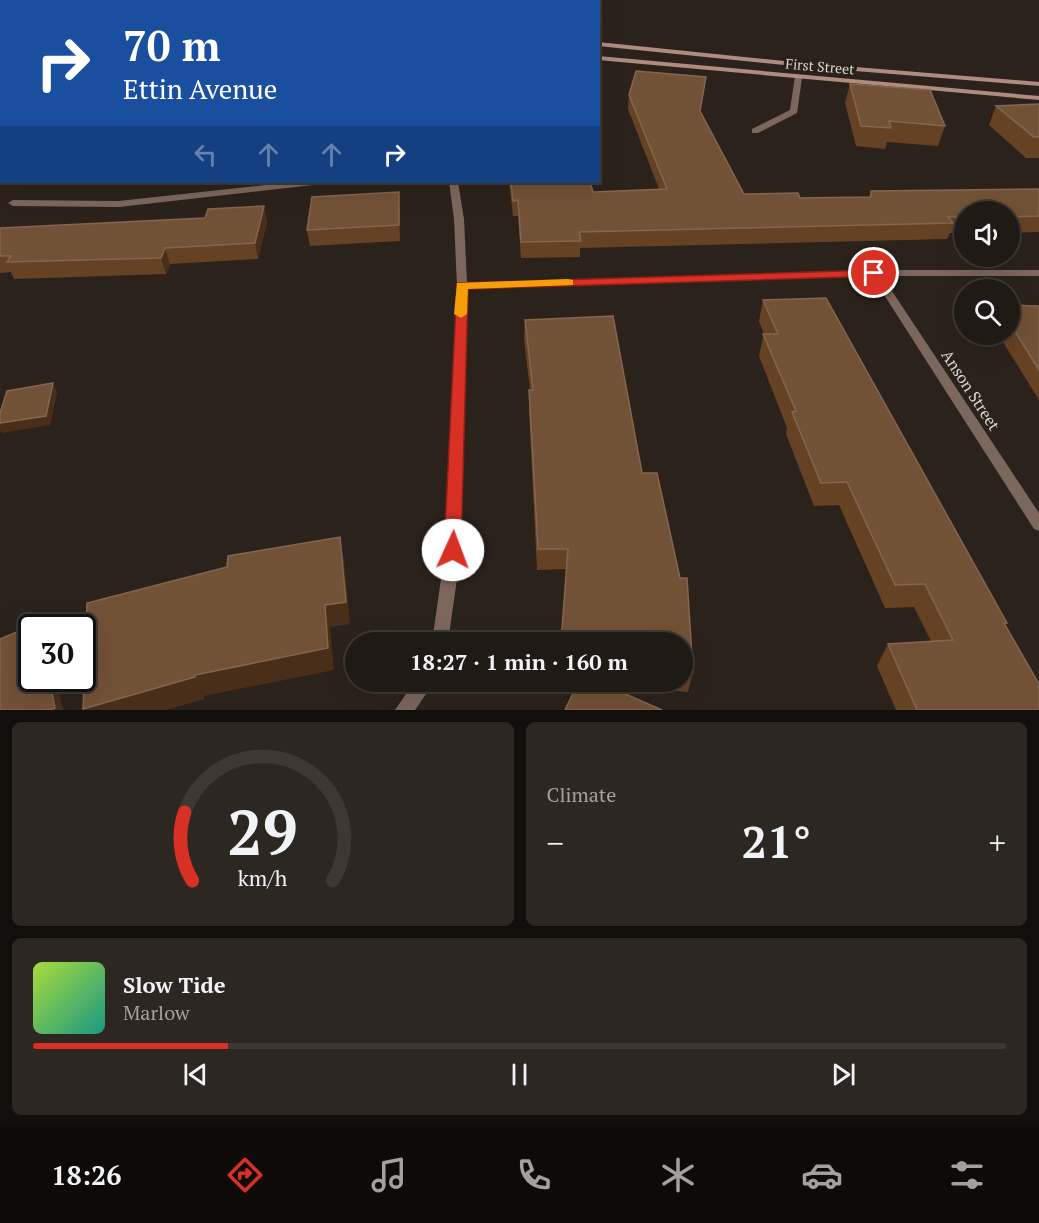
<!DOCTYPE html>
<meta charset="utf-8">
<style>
body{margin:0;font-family:"PT Serif",serif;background:#2d2722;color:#f1f3f6;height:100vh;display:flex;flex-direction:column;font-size:22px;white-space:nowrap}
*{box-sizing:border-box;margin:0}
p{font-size:20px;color:#a2a1a0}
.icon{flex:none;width:33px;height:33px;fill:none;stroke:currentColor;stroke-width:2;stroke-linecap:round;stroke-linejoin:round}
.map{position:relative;height:710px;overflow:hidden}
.drawer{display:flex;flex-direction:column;gap:12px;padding:12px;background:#120e0b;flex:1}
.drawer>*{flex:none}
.hud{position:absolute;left:0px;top:0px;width:600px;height:183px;box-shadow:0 6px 24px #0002,0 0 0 2px #3d3834;background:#1a4fa0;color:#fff;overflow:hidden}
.fabs{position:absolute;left:954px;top:201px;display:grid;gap:12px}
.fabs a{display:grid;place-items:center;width:66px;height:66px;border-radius:50%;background:#201a14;box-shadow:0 6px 24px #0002,0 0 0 2px #3d3834;font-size:30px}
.speed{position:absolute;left:18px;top:614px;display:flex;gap:12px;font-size:30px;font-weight:700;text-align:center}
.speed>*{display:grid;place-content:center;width:78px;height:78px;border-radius:50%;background:#201a14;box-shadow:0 6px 24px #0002,0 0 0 2px #3d3834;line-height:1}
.speed .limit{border:3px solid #111;border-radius:9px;background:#fff;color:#111}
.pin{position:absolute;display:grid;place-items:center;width:51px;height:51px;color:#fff;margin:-26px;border:3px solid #fff;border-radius:50%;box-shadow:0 2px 6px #0007}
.me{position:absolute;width:66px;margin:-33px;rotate:2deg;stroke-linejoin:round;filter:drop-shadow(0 0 4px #0008)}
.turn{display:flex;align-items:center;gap:21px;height:126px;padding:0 24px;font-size:27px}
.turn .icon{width:78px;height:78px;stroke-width:2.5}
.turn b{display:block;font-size:42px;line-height:51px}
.lanes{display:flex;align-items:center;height:57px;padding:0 24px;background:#0003;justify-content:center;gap:30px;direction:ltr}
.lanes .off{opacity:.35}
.big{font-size:45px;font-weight:700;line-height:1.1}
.drawer .tile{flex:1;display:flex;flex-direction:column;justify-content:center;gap:9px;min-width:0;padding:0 21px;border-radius:9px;background:#2d2722}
.drawer .dial{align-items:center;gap:0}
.dial svg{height:156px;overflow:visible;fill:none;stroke:#3d3834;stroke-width:7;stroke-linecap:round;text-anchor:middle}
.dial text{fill:#f1f3f6;stroke:none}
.song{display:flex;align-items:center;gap:18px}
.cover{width:72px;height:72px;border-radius:9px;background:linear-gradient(135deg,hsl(80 70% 55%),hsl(170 70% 35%))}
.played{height:6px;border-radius:3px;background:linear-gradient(90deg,#d93025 20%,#3d3834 20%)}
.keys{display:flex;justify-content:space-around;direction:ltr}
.heat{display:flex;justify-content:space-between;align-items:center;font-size:33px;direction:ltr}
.drawer .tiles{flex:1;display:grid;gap:12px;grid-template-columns:1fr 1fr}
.tile:last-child{grid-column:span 2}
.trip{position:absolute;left:345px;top:632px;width:348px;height:60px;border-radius:30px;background:#201a14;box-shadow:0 6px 24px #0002,0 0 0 2px #3d3834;font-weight:700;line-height:60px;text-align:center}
.tabs{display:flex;height:96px;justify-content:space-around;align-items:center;background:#0d0a08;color:#a2a1a0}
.tabs .icon{width:42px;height:42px}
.tabs .selected{color:#d93025}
.tabs b{font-size:27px;color:#f1f3f6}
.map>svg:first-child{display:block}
</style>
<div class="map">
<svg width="1039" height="710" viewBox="0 0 1039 710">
<rect width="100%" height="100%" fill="#2b221b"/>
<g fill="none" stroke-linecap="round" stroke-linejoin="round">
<g fill="#7c675d" fill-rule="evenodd">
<path d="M195 0H201L194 2Z"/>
<path d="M375 0 374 2H367L369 0Z"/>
</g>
<g fill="#7c675d" fill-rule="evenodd">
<path d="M795 76 802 78 797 113 758 133H752V129L790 110Z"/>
<path d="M293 182H318L313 185 119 207 13 206 8 203 13 200 119 201Z"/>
<path d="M449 182H458L464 219 467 283 875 270H1039V276H882L1039 513V531L1034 529 872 276 467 289 461 551 448 642H432L445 551 457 286 454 219Z"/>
<path d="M415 681H435L415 710H395Z"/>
</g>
<g fill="#af8c7e" fill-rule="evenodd">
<rect x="556" y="0" width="6" height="2"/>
<rect x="0" y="25" width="2" height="4"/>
<rect x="0" y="42" width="2" height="4"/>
<path d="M598 42 794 62 1039 82V86L794 66 598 46Z"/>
<path d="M598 56 1039 96V100L598 60Z"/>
</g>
</g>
<g fill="#664225">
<path d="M850 84 945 126 938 146 887 142 885 149 856 146 845 103Z"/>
<path d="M629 95 701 112 744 194 800 198 869 197 871 191 1039 189V232L1010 233V212H964V233H950L947 239 580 248V257L521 258 518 216H513L509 182H590L593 192 659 189 628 109Z"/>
<path d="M1039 104V158H1026L989 125 996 106Z"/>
<path d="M264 206 267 222 258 259 170 264 166 274 14 279 11 272 0 273V228L205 218Z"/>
<path d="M400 208V241L310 246 307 230Z"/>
<path d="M763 300 1007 623 1005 625 1039 710H896L877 666 888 644 931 641 914 607 885 608 839 505 814 506 786 434 787 428 759 356 764 334 759 321Z"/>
<path d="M1010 305 1039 306V400L998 334H1010Z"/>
<path d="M525 320 642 473 693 672 688 692 579 681H682V642L567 569 537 570 529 410V390H530L524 339Z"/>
</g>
<g fill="#492f19">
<path d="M399 192 400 208V241L399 225Z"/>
<path d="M264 206 267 222 258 259 255 243Z"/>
<path d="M165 248 170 264 166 274 161 258Z"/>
<path d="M53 383 57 393 50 425 2 433 0 430V423Z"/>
<path d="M340 537 344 559 350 624 330 627 334 670 204 696V699L166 710H83V709L325 605Z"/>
<path d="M49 678H56L63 710H50Z"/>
</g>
<g fill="#725237" stroke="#83664f" stroke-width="1.5">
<path d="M636 71 706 77 700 111 744 194 798 193 800 198 871 197V191L1039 189V216L1010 217V212H964V217H948L953 223 579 232 581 241 521 242 518 200 513 201 511 182H590L593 192 667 189 629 95Z"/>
<path d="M850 84 930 90 945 126 889 121 891 128 861 126Z"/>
<path d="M1039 104V137H1034L996 106Z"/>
<path d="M399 192V225L307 230 312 197Z"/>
<path d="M264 206 255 243 165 248 161 258 7 262 11 256H0V228L205 218 208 209Z"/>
<path d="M826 298 1007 623H1004L1039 684V710H917L888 644 953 640 925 584 895 585 847 482 821 483 792 412 796 411 763 334H778L763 300Z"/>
<path d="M1010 305 1039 306V370L1010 323Z"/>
<path d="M613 316 642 473H657L680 578H687L693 672 682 671V642H561L568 549H538L529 390H533L525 320Z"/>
<path d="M53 383 46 416 0 423V413L7 391Z"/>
<path d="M340 537 346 602 325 605 328 648 195 675V677L83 709 87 603 227 567 228 556Z"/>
<path d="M38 623 39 627H32V678H49L55 708 50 710H0V639Z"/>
<path d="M579 681H596L662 710H565Z"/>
</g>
<path fill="#d93025" stroke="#8d1f18" stroke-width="1.5" d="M874 270 881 273 879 276 468 289 461 550 459 555H446L444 550 457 283Z"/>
<path fill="#f59e0b" d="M568 279 573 280V285L468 289 467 314 461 318 454 314 457 283Z"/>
<g text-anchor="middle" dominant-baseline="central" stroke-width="6" stroke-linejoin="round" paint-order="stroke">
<g font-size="14" fill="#dbd4d0" stroke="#2b221b">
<text transform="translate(820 66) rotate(5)">First Street</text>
</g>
<g font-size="16" fill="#dbd4d0" stroke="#2b221b">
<text transform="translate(971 390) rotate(57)">Anson Street</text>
</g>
</g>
</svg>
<div class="fabs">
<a><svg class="icon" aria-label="sound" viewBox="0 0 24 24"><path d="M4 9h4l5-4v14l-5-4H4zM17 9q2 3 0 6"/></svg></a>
<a><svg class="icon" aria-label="search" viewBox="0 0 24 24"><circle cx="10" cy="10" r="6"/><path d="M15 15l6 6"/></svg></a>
</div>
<div class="speed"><div class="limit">30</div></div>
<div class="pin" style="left:874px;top:273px;background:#d93025"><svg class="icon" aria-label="arrive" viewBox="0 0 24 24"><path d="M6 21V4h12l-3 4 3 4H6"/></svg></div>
<svg class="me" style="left:453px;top:550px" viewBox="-20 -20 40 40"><circle r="19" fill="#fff"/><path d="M0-13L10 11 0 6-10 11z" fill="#d93025"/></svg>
<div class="trip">18:27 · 1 min · 160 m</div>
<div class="hud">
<div class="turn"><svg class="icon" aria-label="right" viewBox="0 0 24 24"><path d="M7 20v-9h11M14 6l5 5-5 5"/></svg><div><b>70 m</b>Ettin Avenue</div></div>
<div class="lanes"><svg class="icon off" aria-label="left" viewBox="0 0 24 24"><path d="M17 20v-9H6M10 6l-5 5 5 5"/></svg><svg class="icon off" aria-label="ahead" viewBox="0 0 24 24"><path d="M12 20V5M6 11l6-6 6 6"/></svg><svg class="icon off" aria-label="ahead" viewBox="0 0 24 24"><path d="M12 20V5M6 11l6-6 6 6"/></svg><svg class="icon" aria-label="right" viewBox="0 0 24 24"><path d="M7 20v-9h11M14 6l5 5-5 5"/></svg></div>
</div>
</div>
<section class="drawer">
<div class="tiles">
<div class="tile dial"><svg viewBox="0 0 100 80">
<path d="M14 69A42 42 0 1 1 86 69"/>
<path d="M14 69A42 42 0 0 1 10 34" stroke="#d93025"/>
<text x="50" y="56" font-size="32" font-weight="700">29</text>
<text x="50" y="72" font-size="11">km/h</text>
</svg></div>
<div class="tile"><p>Climate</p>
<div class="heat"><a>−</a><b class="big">21°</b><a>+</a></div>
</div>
<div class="tile">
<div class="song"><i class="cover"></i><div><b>Slow Tide</b><p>Marlow</p></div></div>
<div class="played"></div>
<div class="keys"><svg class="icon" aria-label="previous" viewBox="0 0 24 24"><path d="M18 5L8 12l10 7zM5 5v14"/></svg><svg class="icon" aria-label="pause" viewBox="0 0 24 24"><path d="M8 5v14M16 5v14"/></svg><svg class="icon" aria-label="next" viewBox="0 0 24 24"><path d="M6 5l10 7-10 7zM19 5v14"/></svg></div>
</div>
</div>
</section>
<nav class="tabs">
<b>18:26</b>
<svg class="icon selected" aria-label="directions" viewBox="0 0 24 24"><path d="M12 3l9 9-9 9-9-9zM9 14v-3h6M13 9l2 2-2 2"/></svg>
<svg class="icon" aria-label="music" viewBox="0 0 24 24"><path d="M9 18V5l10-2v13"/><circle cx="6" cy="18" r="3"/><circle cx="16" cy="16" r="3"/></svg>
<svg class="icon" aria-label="phone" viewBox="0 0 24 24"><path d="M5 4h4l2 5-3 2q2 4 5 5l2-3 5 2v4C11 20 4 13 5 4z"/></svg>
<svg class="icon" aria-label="climate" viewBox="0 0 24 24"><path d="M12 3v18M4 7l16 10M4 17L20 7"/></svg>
<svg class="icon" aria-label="car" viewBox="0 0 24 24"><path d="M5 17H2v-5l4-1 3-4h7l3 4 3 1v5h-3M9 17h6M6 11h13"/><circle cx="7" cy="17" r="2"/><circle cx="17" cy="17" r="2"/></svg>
<svg class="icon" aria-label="filters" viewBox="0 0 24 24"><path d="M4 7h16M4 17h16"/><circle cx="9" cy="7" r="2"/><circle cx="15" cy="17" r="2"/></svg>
</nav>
